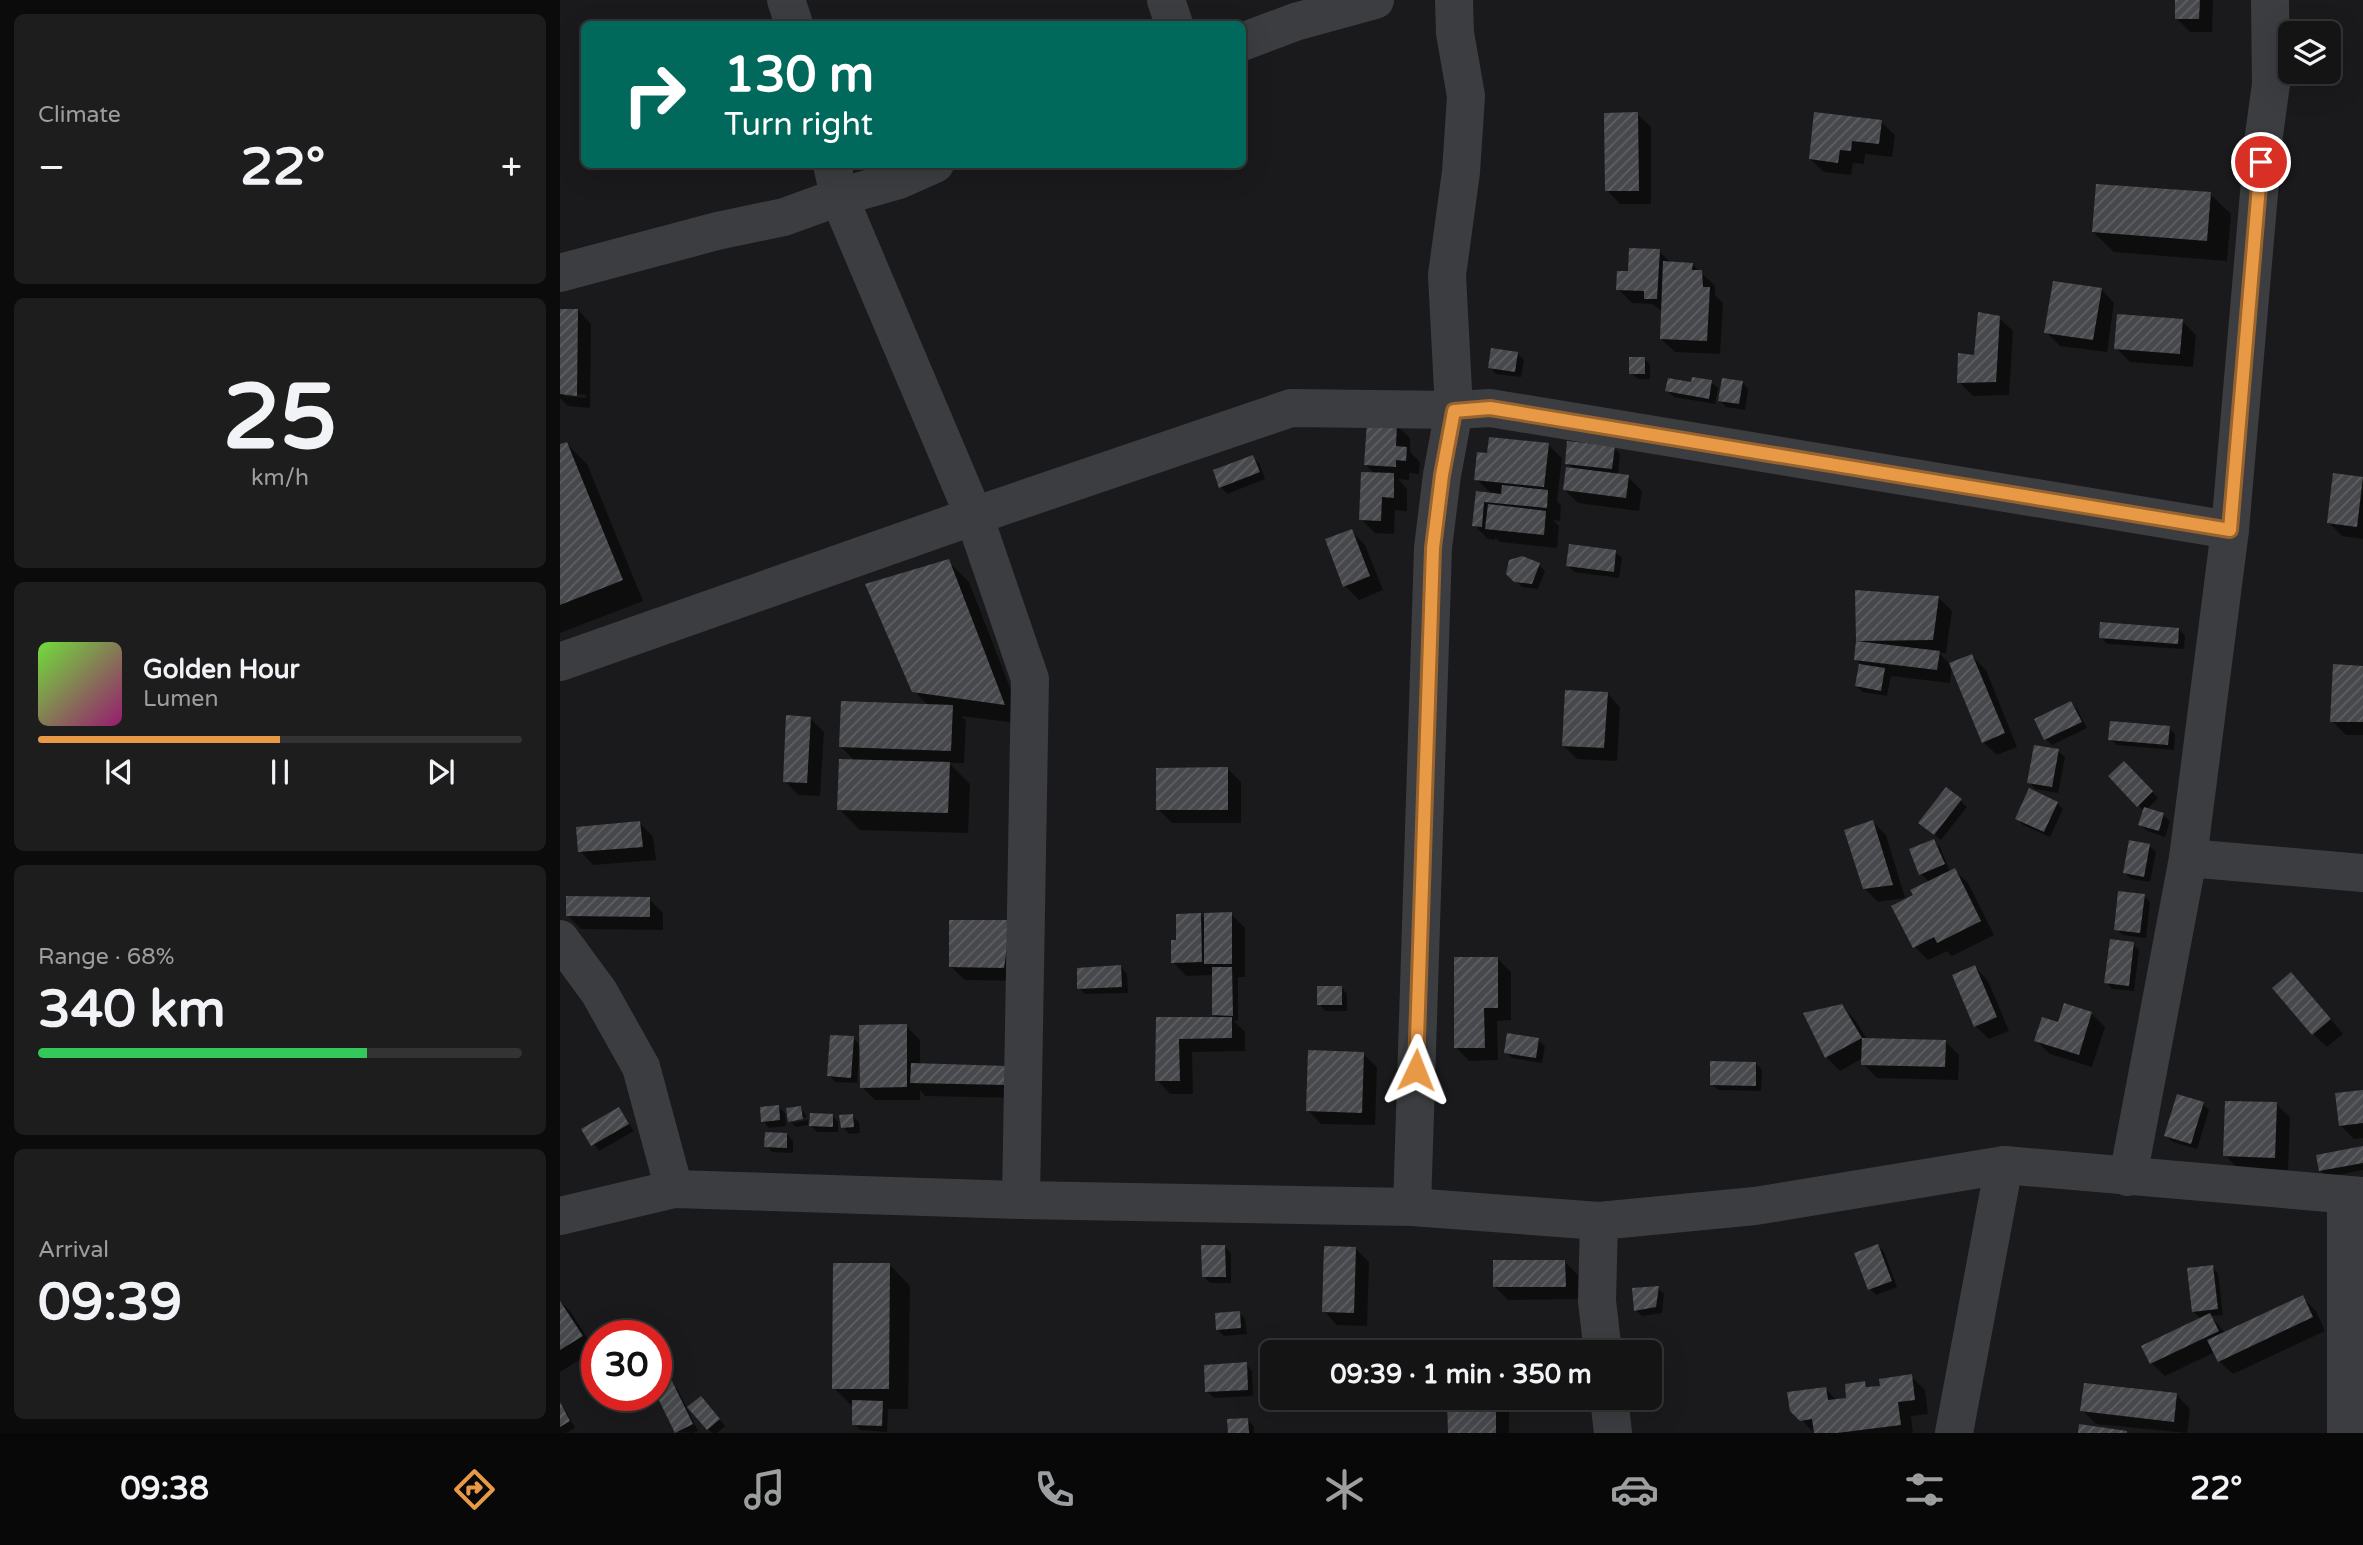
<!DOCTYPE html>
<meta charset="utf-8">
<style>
body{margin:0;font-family:"Varela Round",sans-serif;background:#1d1d1e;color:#f1f3f6;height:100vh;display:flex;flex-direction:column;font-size:26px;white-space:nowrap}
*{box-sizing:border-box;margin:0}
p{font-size:23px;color:#9d9ea0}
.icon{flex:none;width:38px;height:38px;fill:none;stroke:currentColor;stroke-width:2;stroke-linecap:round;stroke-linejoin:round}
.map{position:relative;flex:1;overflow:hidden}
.drawer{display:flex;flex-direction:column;gap:14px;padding:14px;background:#0b0b0c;width:560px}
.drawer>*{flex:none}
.banner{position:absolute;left:21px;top:21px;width:665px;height:147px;border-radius:10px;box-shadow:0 7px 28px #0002,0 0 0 2px #333334;background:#00695c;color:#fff;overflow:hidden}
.tools{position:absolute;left:1718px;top:21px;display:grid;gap:14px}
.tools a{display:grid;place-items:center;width:63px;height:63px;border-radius:10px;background:#141415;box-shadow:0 7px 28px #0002,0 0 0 2px #333334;font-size:35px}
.speed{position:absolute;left:21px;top:1320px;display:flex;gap:14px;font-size:35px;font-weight:700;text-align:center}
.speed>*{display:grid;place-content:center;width:91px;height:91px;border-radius:50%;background:#141415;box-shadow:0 7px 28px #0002,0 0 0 2px #333334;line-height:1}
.speed .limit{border:10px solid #d22;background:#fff;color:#111}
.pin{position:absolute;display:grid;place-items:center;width:60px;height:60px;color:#fff;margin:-30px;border:4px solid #fff;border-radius:50%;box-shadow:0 2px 7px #0007}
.me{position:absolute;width:77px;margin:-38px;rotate:2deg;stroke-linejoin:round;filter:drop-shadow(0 0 5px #0008)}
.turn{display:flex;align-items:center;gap:24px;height:147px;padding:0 28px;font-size:32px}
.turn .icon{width:91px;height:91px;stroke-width:2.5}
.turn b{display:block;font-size:49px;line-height:60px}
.big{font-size:52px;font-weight:800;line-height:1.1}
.drawer .tile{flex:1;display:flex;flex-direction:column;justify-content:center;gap:10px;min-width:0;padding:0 24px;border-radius:10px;background:#1d1d1e}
.drawer .dial{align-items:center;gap:0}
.dial b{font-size:91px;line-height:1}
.song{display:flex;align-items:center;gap:21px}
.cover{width:84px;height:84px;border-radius:10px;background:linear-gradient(135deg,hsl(100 70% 55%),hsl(320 70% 35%))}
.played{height:7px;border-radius:4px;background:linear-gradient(90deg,#e89946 50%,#333334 50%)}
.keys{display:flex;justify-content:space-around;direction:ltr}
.heat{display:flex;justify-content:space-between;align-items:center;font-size:38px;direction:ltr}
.charge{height:10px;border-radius:5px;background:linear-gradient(90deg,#34c759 68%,#333334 0)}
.trip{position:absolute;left:700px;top:1340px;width:402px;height:70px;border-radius:10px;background:#141415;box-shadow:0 7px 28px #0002,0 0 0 2px #333334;font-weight:800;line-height:70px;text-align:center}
.tabs{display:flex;height:112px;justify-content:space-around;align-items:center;background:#080808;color:#9d9ea0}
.tabs .icon{width:49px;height:49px}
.tabs .selected{color:#e89946}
.tabs b{font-size:32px;color:#f1f3f6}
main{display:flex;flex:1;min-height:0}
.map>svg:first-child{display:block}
</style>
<main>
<section class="drawer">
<div class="tile"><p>Climate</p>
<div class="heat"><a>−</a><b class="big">22°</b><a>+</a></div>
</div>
<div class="tile dial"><b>25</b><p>km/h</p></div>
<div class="tile">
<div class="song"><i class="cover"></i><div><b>Golden Hour</b><p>Lumen</p></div></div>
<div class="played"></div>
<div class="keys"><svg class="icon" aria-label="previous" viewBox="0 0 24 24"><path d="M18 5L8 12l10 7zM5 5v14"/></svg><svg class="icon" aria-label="pause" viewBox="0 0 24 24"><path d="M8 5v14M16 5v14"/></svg><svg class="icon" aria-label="next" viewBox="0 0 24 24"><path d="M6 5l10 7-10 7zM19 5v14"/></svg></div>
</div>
<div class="tile"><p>Range · 68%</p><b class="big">340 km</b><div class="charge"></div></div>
<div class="tile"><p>Arrival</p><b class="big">09:39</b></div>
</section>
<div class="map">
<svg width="1803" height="1433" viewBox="0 0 1803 1433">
<defs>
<pattern id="building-hatch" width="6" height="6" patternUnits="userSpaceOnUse" patternTransform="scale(1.75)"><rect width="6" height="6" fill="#47484c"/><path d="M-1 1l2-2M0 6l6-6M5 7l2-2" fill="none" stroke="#5f6064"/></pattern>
</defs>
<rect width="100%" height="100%" fill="#1a1a1c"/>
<g fill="#0007" fill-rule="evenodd">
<path d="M1617 0H1653L1652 32H1630L1617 19Z"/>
<path d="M1077 114 1091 127V204H1060L1047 190Z"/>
<path d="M1321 122 1335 135 1332 157 1305 154 1304 164 1293 163 1291 175 1264 172 1250 159Z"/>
<path d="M1650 194 1671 214 1667 261 1554 252 1533 232Z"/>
<path d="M1099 251 1111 263 1132 264 1155 286V295L1163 303 1160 354 1115 352 1101 339 1103 312 1092 304 1072 303 1058 289 1069 273Z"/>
<path d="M1541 289 1554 303 1547 352 1500 346 1486 332Z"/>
<path d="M0 310H18L31 324 30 408 8 406 0 398ZM5 393 26 395V398L5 396Z"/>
<path d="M1439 318 1453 331 1449 395 1413 396 1399 382Z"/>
<path d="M1622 321 1636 335 1633 367 1570 362 1556 348Z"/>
<path d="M957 353 964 360 961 377 936 374 930 367Z"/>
<path d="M1084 358 1090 365V379H1078L1071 373Z"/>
<path d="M1151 382 1158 388 1155 404 1114 397 1107 391Z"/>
<path d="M1182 382 1188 389 1185 410 1166 407 1160 401Z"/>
<path d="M836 425 850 438V452L860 462 859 474 849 473V480L838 479 847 489V511L835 510 834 534 815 533 801 519 816 475 806 465Z"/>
<path d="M7 444 27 464 83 601 0 633V446Z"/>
<path d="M988 445 1002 458 997 501 1001 505 1000 521 993 520 999 526 997 548 940 542 935 537V540L928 539 914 525 917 493 932 494 916 479Z"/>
<path d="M1054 448 1060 454 1058 476 1068 477 1082 491 1079 511 1018 503 1004 489 1013 470 1007 463Z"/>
<path d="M692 457 699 463 705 479 667 494 661 487Z"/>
<path d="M1803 479V539L1782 536 1768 522Z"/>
<path d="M791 531 805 545 823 590 799 600 785 586Z"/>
<path d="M1055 552 1062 558 1059 578 1014 572 1008 565Z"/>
<path d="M388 561 409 582 464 724 401 716 406 721 404 763H389L410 784 408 833 300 830 279 809 295 761 280 746 369 706 354 691Z"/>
<path d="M979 565 985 571 978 589 962 587 948 573Z"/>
<path d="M1378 597 1392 611 1386 653H1379L1391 665 1412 656 1426 670 1457 747 1437 755 1423 742 1392 666 1390 683 1331 676 1327 696 1303 692 1296 686 1301 664 1295 659 1298 641Z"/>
<path d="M1619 629 1625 636 1624 649 1547 644 1541 637Z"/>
<path d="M1803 667V735H1786L1772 721Z"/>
<path d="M1047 693 1060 707 1057 761 1017 759 1003 745Z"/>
<path d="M1511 703 1517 709 1527 728 1492 745 1486 739Z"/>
<path d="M250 718 264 732 260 796 238 795 225 781Z"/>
<path d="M1609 728 1615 734 1614 750 1557 745 1550 739Z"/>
<path d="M1498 751 1505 757 1498 793 1475 789 1469 782Z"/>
<path d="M1564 763 1598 798 1587 809 1603 815 1610 821 1605 837 1587 831 1580 824 1585 812 1550 776Z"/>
<path d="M668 769 681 782V823H612L598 809Z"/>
<path d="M1400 800 1407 807 1381 840 1366 829Z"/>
<path d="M1497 803 1503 809 1490 837 1463 825 1457 819Z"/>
<path d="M1313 822 1326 835 1345 898 1318 902 1304 888Z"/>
<path d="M80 823 93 837 96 860 33 865 20 851Z"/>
<path d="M1373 841 1380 847 1390 872 1394 870 1408 883 1434 935 1392 956 1387 951 1368 960 1355 947 1356 895 1369 882 1361 874Z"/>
<path d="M1590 846 1596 852 1590 882 1571 879 1565 873Z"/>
<path d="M1584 896 1590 902 1586 938 1563 935 1556 929Z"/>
<path d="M89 899 103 913V930L21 929 8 916Z"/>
<path d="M641 914 646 920 671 914 685 928V977H678V1021H674L685 1032V1051L632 1052 633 1094H610L597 1080 598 1019 658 1018 654 1015V975L626 976 613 962 618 942Z"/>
<path d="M451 922 457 981 405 980 391 967Z"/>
<path d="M1573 944 1579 950 1574 991 1552 989 1546 982Z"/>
<path d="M938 959 951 972V1020L937 1021 938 1060 909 1061 896 1047Z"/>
<path d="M561 967 567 974 568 993 525 994 519 988Z"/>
<path d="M1415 967 1428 981 1449 1031 1429 1039 1415 1026Z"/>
<path d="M781 987 787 994V1011H765L759 1004Z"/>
<path d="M1745 988 1783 1034 1767 1047 1753 1034Z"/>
<path d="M1281 1006 1295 1020 1307 1039 1385 1041 1399 1055 1398 1080 1317 1078 1303 1064V1058L1280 1071 1266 1057Z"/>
<path d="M1531 1013 1545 1027 1532 1067 1490 1054 1476 1041 1499 1025Z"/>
<path d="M346 1026 360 1040V1065L446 1068 459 1098 365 1096 360 1090V1100H315L302 1087 301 1060H299L297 1083 275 1082 269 1075 293 1038 301 1046Z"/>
<path d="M978 1040 985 1046 982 1063 952 1058 946 1052Z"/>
<path d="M803 1054 817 1067 815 1125 761 1124 748 1110Z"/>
<path d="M1196 1063 1202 1070 1201 1091 1158 1090 1151 1084Z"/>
<path d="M1803 1092V1138L1794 1139 1780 1125Z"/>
<path d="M1643 1104 1649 1110 1637 1149 1613 1142 1606 1136Z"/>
<path d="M1716 1104 1730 1117 1728 1170 1678 1169 1665 1155Z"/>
<path d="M219 1107 225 1113 226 1126 209 1128 203 1121Z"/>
<path d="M241 1108 247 1117 232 1119V1123L248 1120V1125L236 1127 230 1121Z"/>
<path d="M59 1109 74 1131 39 1151 24 1130Z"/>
<path d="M272 1115 278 1122V1132H257L251 1126Z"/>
<path d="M292 1115 299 1122 300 1133 289 1134 283 1127Z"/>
<path d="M227 1134 233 1141V1153L212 1152 206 1146Z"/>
<path d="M1803 1148V1170L1767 1177 1761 1171Z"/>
<path d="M1318 1246 1324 1252 1337 1287 1316 1295 1310 1289Z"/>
<path d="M665 1247 671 1253V1283H650L643 1276Z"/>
<path d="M796 1249 809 1262 807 1326 777 1325 764 1311Z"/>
<path d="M1005 1262 1018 1275 1019 1299 948 1300 935 1287Z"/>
<path d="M330 1265 350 1286 348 1409H328L327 1432 300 1430 294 1424V1408L274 1388Z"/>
<path d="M1652 1267 1658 1273 1663 1315 1651 1316 1665 1333 1742 1297 1756 1311 1765 1331 1673 1374 1659 1361 1655 1352 1605 1376 1591 1363 1641 1319 1634 1312Z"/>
<path d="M1098 1288 1104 1294 1102 1313 1082 1316 1076 1310Z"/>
<path d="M0 1301 10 1311 35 1350 0 1372Z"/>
<path d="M679 1312 685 1319 687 1334 664 1336 658 1330Z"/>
<path d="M686 1364 692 1371 693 1396 654 1398 647 1391Z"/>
<path d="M1351 1376 1365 1390 1368 1414 1351 1416 1353 1433H1254L1232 1410 1266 1389 1277 1401 1288 1399 1305 1383 1310 1389 1322 1387Z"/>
<path d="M112 1383 118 1390 138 1431 133 1433 116 1432Z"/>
<path d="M1617 1395 1630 1409 1627 1433 1536 1424 1522 1410Z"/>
<path d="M889 1398H940L949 1407V1433H889Z"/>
<path d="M147 1404 165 1426 157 1433H152L148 1429Z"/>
<path d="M0 1405 6 1411 15 1428 6 1433H0Z"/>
<path d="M688 1420 694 1427V1433H669Z"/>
</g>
<g fill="url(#building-hatch)">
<path d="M1615 0H1640L1639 19H1615Z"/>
<path d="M1078 112 1079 191H1045L1044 113Z"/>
<path d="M1254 112 1322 120 1319 144 1292 141 1291 151 1280 150 1278 163 1249 159Z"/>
<path d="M1536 184 1651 192 1647 241 1532 232Z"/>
<path d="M1069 248 1100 249 1097 299H1084V291L1056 290 1057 271H1068Z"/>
<path d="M1103 261 1133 263 1132 270H1142L1143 287H1150L1147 341 1100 339Z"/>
<path d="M1493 281 1542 288 1533 340 1484 333Z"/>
<path d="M0 309H18L17 396 0 394Z"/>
<path d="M1418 312 1440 316 1436 382 1397 383 1398 353 1414 355Z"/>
<path d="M1557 314 1623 319 1620 354 1554 349Z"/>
<path d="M931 348 958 352 955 372 928 368Z"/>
<rect x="1069" y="357" width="16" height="17"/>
<path d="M1132 377 1152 380 1149 399 1105 391 1108 378 1131 382Z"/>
<path d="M1162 378 1183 381 1179 404 1158 401Z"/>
<path d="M807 422 837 423 836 446 847 447 846 461 836 460V467L804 465Z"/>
<path d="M929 437 989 443 984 487 914 480 917 452 927 453Z"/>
<path d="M1007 441 1055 446 1052 469 1005 464Z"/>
<path d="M7 442 63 580 0 605V444Z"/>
<path d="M693 455 700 472 659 488 653 470Z"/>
<path d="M1006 467 1069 475 1066 498 1003 490Z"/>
<path d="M801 472 834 473V498L822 497 821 521 799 520Z"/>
<path d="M1773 473 1803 477 1797 527 1767 523Z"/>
<path d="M942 485 988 490 987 508 924 502 922 527 912 526 916 491 941 494Z"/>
<path d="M928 504 986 511 984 535 925 529Z"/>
<path d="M792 529 810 576 783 587 765 539Z"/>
<path d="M1009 544 1056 550 1054 572 1006 566Z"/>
<path d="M962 556 980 563 972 584 954 582 946 574 949 560Z"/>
<path d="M389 559 445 705 352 692 305 584Z"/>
<path d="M1295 590 1379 596 1373 640 1296 641 1380 651 1377 670 1294 660 1296 641Z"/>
<path d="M1540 622 1619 628 1618 644 1539 638Z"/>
<path d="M1412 654 1445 733 1422 743 1389 663Z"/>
<path d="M1299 664 1325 668 1321 691 1295 686Z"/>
<path d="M1773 664 1803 666V722H1770Z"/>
<path d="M1005 690 1048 692 1044 748 1002 746Z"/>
<path d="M281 701 393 705 391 751 279 747Z"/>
<path d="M1511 701 1522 722 1484 740 1474 719Z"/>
<path d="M226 715 251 717 247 783 223 782Z"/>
<path d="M1550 721 1610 726 1608 745 1548 740Z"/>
<path d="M1474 745 1499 749 1492 787 1467 783Z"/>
<path d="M279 759 390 762 388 813 277 810Z"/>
<path d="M1564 761 1593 791 1577 807 1548 776Z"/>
<path d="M668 767V810H596V768Z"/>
<path d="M1386 787 1402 799 1374 835 1358 823Z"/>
<path d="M1469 788 1498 802 1484 832 1455 819Z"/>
<path d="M1584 807 1604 813 1599 831 1578 825Z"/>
<path d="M1313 820 1333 885 1303 889 1284 830Z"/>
<path d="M80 821 83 847 18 852 16 827Z"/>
<path d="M1374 839 1385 864 1359 875 1349 849Z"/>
<path d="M1569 840 1590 844 1584 877 1563 873Z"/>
<path d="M1395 868 1421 921 1377 943 1374 937 1353 948 1331 906 1353 895 1350 890Z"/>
<path d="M1558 891 1585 894 1580 933 1554 930Z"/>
<path d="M6 896 90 897V917L6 916Z"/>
<path d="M672 912V964H644V913Z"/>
<path d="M641 913 642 962 611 963V940H616V914Z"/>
<path d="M389 920H451L444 968 389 967Z"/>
<path d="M1550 939 1574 942 1569 986 1544 983Z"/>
<path d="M894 957H938V1008H924L925 1048H894Z"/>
<path d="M561 965 562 987 517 989V968Z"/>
<path d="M1415 965 1437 1017 1414 1027 1392 975Z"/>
<path d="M652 967H672L673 1016 652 1015Z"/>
<path d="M1731 972 1771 1019 1752 1035 1712 988Z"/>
<rect x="757" y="986" width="25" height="19"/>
<path d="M1504 1003 1532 1012 1519 1055 1474 1041 1482 1017 1498 1022Z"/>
<path d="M1282 1004 1302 1038 1386 1040 1385 1067 1301 1065 1302 1038 1265 1058 1243 1013Z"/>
<path d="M596 1017H672V1038L619 1039 620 1081H595Z"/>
<path d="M347 1024V1087L300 1088 299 1025Z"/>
<path d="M947 1033 979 1038 976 1058 944 1053Z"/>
<path d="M270 1035 294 1036 291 1078 267 1076Z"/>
<path d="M748 1050 804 1052 802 1113 746 1111Z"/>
<path d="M1150 1061 1196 1062V1086L1150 1085Z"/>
<path d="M351 1063 447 1066 446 1085 350 1083Z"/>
<path d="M1803 1090V1123L1779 1126 1775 1093Z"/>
<path d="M1617 1094 1644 1102 1631 1144 1604 1136Z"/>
<path d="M1665 1101 1717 1102 1715 1158 1663 1156Z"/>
<path d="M219 1105 220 1120 201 1122 200 1107Z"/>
<path d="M241 1106 243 1119 228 1122 226 1108Z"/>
<path d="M59 1107 69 1124 31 1146 21 1129Z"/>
<path d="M250 1113 273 1114V1127L249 1126Z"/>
<path d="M293 1114 294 1127 281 1128 279 1115Z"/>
<path d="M205 1132 227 1133V1148L204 1147Z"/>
<path d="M1803 1146V1163L1759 1171 1756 1155Z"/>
<path d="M1318 1244 1332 1281 1308 1290 1294 1253Z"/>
<path d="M641 1245H665L666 1277H642Z"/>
<path d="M764 1246 796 1247 794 1313 762 1312Z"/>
<path d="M933 1260H1005L1006 1287H933Z"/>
<path d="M273 1263H330L329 1389H272Z"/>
<path d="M1653 1265 1658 1309 1632 1312 1627 1268Z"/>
<path d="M1099 1286 1096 1307 1074 1311 1072 1288Z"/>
<path d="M1743 1295 1753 1317 1658 1362 1647 1340Z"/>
<path d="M0 1301 23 1336 0 1350Z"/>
<path d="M680 1311 681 1328 656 1330 655 1313Z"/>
<path d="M1650 1313 1659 1331 1590 1364 1581 1346Z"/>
<path d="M687 1362 688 1390 645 1392 644 1365Z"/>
<path d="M1352 1374 1355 1400 1338 1402 1341 1425 1277 1433H1254L1252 1419 1240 1421 1230 1411 1227 1392 1266 1387 1268 1400 1286 1398 1285 1384 1305 1381 1306 1387 1320 1386 1319 1379Z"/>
<path d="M112 1381 133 1424 115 1433 96 1394V1389Z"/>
<path d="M1524 1383 1617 1393 1614 1422 1520 1411Z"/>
<path d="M141 1396 160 1419 147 1430 127 1407Z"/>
<path d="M887 1398H936V1433H888Z"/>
<path d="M292 1400 323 1401 322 1426 292 1425Z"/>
<path d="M0 1402 10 1421 0 1427Z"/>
<path d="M688 1418 689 1433H668L667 1419Z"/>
<path d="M1519 1424 1567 1431V1433H1518Z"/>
</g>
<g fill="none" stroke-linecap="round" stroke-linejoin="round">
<g stroke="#3b3d41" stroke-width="38">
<path d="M226 0 234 24"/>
<path d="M606 0 614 24"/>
<path d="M1710 0 1711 84 1704 135 1670 530 1628 858 1803 873"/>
<path d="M682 42 735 22 815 0"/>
<path d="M272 164 279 197 414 516 470 679 461 1200"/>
<path d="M0 273 157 231 224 217 279 197 339 180 375 164"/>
<path d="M0 662 414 516 731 408 894 410 930 408 1670 530"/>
<path d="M0 939 39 992 81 1067 114 1189"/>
<path d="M1568 1177 1628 858"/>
<path d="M852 1207 873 548 882 475 894 410 887 275 901 172 906 96 895 33 894 0"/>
<path d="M0 1216 114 1189 461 1200 852 1207 1039 1221 1195 1206 1444 1165 1803 1196"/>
<path d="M1039 1221 1037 1301 1043 1353"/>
<path d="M1049 1398 1053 1433"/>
<path d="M1394 1433 1444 1165"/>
<path d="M1786 1433V1196"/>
</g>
</g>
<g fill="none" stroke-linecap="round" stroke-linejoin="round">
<defs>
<path id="route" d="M856 1070 873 548 882 475 894 411 930 408 1670 530 1701 162"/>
</defs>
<use href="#route" stroke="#97632e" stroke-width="18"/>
<use href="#route" stroke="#e89946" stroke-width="12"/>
</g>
</svg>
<div class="tools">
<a><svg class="icon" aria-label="layers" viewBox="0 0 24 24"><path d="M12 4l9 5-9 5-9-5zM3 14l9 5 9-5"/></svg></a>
</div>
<div class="speed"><div class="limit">30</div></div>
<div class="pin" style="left:1701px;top:162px;background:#d93025"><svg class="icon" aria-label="arrive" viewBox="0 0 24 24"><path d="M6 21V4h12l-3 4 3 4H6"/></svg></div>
<svg class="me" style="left:856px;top:1070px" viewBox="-20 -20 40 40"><path d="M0-17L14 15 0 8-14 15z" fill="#e89946" stroke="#fff" stroke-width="4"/></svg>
<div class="trip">09:39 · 1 min · 350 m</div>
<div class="banner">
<div class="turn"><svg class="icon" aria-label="right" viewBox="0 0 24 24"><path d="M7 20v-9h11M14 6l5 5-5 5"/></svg><div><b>130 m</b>Turn right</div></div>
</div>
</div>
</main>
<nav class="tabs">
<b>09:38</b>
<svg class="icon selected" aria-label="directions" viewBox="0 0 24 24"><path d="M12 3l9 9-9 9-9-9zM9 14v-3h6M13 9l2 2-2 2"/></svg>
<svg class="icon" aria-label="music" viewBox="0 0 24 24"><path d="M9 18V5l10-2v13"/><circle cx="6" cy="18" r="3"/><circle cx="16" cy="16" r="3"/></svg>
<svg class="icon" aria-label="phone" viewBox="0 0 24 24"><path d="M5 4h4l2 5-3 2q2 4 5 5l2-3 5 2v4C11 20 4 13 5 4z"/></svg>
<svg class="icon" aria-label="climate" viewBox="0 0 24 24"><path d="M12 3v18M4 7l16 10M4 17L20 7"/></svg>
<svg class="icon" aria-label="car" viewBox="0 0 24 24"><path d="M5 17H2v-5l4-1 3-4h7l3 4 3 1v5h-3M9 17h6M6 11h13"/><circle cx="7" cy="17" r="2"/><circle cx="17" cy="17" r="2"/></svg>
<svg class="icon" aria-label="filters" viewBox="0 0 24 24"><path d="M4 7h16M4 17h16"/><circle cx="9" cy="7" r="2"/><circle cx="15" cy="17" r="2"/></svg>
<b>22°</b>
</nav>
